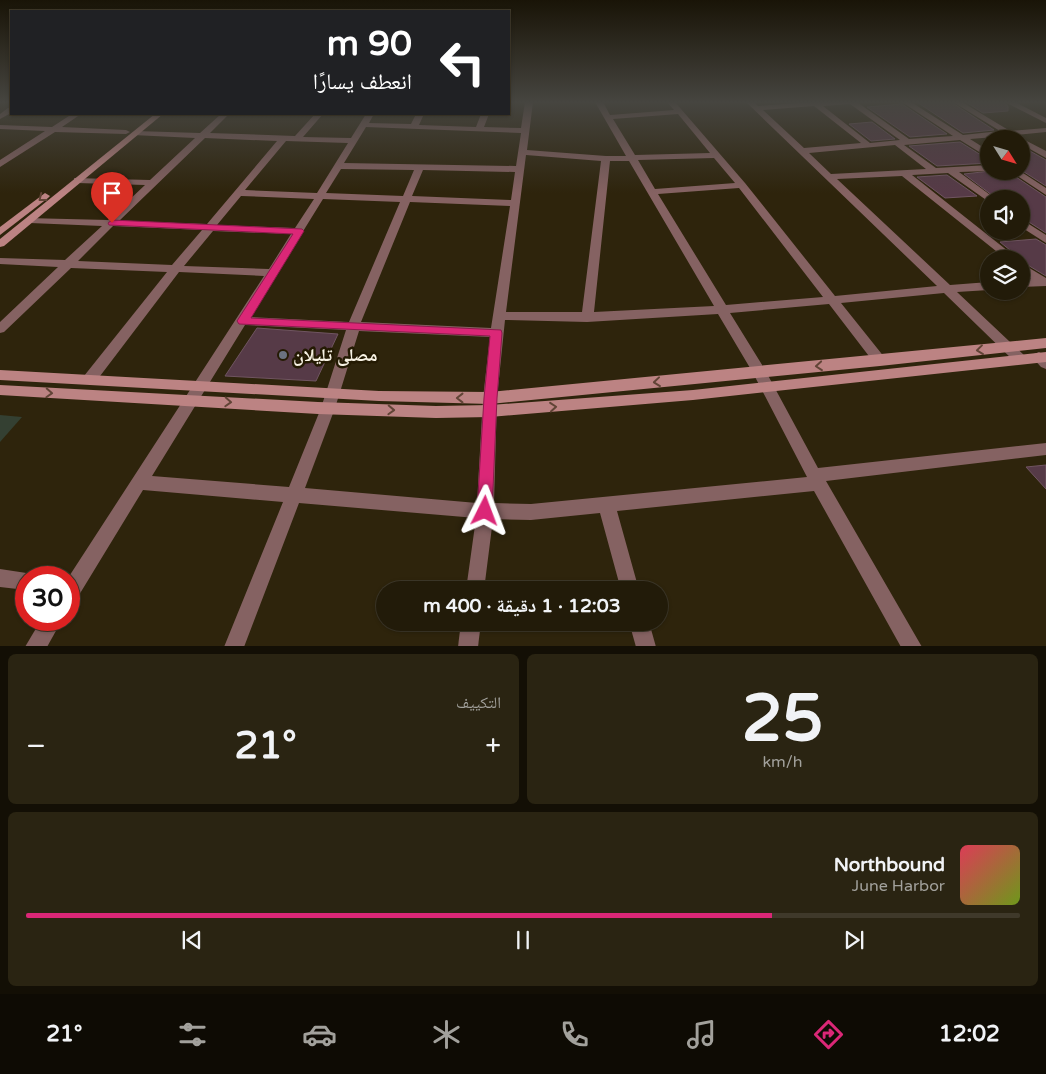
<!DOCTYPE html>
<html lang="ar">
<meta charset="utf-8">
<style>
body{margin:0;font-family:"Varela Round","Noto Naskh Arabic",sans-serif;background:#2a2412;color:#f1f3f6;direction:rtl;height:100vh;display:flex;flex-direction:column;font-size:19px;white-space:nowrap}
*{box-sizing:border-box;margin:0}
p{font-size:16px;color:#a2a19c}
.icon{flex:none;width:28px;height:28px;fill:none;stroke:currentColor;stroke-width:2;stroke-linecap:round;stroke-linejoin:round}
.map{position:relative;height:646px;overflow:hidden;direction:ltr}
.panel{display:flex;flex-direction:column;gap:8px;padding:8px;background:#130f05;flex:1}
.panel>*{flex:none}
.hud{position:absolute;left:10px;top:10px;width:500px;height:105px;border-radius:0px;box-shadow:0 1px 4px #0004,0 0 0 1px #3f392a;direction:rtl;background:#202124;color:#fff;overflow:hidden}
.needle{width:32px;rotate:127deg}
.buttons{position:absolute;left:980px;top:130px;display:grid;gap:10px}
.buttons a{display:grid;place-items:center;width:50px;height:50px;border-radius:50%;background:#221b09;box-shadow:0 1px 4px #0004,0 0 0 1px #3f392a;font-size:25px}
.speed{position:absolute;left:15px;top:566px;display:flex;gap:10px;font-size:25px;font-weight:700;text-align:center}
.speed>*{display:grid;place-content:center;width:65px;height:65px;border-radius:50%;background:#221b09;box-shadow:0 1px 4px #0004,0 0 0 1px #3f392a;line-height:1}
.speed .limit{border:8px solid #d22;background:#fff;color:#111}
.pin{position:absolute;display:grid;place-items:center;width:42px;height:42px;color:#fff;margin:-51px -21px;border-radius:50% 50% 50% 0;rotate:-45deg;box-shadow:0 0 5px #0007}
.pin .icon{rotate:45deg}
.me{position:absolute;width:55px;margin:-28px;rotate:3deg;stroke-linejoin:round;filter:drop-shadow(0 0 4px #0008)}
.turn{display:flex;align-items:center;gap:18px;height:105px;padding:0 15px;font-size:22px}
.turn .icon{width:65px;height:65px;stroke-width:2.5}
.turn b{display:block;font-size:35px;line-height:42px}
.big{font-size:38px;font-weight:700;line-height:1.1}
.panel .card{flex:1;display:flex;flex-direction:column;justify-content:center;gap:8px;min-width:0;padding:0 18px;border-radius:8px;background:#2a2412}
.panel .dial{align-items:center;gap:0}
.dial b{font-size:65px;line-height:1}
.song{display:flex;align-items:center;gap:15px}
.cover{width:60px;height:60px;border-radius:8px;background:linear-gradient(135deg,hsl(350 70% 55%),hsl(80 70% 35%))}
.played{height:5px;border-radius:2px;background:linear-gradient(90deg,#db2777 75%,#3f392a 75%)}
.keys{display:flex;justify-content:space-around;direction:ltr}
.heat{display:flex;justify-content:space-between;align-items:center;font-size:28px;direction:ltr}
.panel .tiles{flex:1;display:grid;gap:8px;grid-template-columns:1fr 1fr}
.card:last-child{grid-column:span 2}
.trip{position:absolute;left:376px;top:581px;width:292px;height:50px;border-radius:25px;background:#221b09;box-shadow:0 1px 4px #0004,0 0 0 1px #3f392a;font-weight:700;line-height:50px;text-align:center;direction:rtl}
.dock{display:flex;height:80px;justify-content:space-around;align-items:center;background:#0e0b04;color:#a2a19c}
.dock .icon{width:35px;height:35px}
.dock .current{color:#db2777}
.dock b{font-size:22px;color:#f1f3f6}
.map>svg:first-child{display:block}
</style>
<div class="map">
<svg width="1046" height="647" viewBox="0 0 1046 647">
<rect width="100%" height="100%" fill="#2e240c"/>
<path fill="#344032" d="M0 415 22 417 0 442Z"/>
<g fill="#563a47" stroke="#705561">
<path d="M917 102H951L994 130 963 133Z"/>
<path d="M966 102H1003L1008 106V111L983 113Z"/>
<path d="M902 104 947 134 910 137 867 107Z"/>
<path d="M872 122 895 139 871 141 849 124Z"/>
<path d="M960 142 989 160V163L937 166 909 146Z"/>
<path d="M1021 146 1046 160V186L1021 170Z"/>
<path d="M991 171H1007L1046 197V233L1021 217V199H997L964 174Z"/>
<path d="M947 175 977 196 945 198 917 177Z"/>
<path d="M1036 239 1046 245V276L1021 261V259L1000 242Z"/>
<path d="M257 328 338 334 316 381 225 376Z"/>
<path d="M1046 465V489L1026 467Z"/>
</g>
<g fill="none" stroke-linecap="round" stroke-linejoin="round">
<g fill="#856262" fill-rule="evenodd">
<path d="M525 102H533L527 150 606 156H626L595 102H603L610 115 674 110 667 102H675L745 183 835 296 937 286 746 102H754L758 106 812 102H857L909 139 953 136 902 102H911L963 135 1000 131 953 102H962L1010 131 1046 128V132L1016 135 1012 137 1007 136 970 139 989 151V158L960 140 904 145 936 168 989 165V171L959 172 993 197 995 199H989V202L948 173 912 175 1018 259H1006L902 176 837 179 950 285 989 282V290L957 292 1025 356 1027 359 1025 362H1015L944 293 841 303 885 358 887 361 885 364H875L829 304 730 313 764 368 818 468 1046 443V455L826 481 922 647H901L814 491 617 511 639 590H621L600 513 531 520 493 519 484 590H466L476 518 299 503 244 647H224L283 502 143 490 76 600 69 602 68 578 264 276 179 272 94 384H84L82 380 84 376 167 272 71 268 4 332 0 333V322L58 267 0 264V258L65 260 102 226 30 223 26 222V218L108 220 145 185 77 183 74 182V178L150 180 195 138 133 135 132 133 136 131 200 133 221 114H229L210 133 295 136 315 114H323L303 137 351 138 366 114H374L369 123 411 124 416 114H424L419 125 476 127 481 114H489L484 127 521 128ZM849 104H850L900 140 870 143 823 106ZM814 106 861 143 804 148 763 110ZM678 114 710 153 635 155 613 119ZM366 127 521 133 516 166 344 163ZM205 138 277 141 207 224 119 221ZM286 141 348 143 317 193 245 190ZM895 145 926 169 831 174 809 153ZM526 155 601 161 582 312H506ZM714 158 735 183 655 189 638 160ZM610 161H629L714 306 594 312ZM341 169 414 170 403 196 326 193ZM423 170 515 172 511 200 412 196ZM739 188 823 297 726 305 658 194ZM241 196 314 199 295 228 217 225ZM323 199 400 202 349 322 250 317ZM410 202 510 206 491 328 361 322ZM113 226 202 230 172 265 78 261ZM213 231 291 234 269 269 184 266ZM718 314 753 373 807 477 531 504 494 503 497 398 505 320 587 322ZM245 325 346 330 321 408 289 487 152 476ZM359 331 490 337 483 398 477 503 305 488 335 408Z"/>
<path d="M1005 102H1015L1046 118V123Z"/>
<path d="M8 108H11V113L0 119V114Z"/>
<path d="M72 114H81L62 127 126 130 130 132 126 134 55 132 0 167V160L45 131 0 129V125L52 127Z"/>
<path d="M1021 138 1046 151V158L1021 144V139H1018Z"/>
<path d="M1010 171H1020L1046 188V195Z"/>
<path d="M1021 219 1046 235V243L1021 227Z"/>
<path d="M1021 263 1046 278V286L1021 287V279H1031L1021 272Z"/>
<path d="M1039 352 1046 356V369L1041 367 1032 357 1034 354Z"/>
<path d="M0 569 33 574 34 578H26V590L0 587Z"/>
<path d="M41 620H62L47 647H25Z"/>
<path d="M461 622H481L478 647H458Z"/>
<path d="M629 622H649L656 647H636Z"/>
</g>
<g fill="#bc8383" fill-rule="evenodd">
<path d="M155 114H163L4 246 0 247V239Z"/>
<path d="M45 193 50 196 48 198 0 235V227Z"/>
<path d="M1046 338V348L880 366 490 404 379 401 0 380V370L379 391 490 392Z"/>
<path d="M1046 352V362L693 400 490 417 436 418 318 414 0 395V385L318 402 436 406 490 405 693 390Z"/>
</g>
</g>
<defs><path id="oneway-chevron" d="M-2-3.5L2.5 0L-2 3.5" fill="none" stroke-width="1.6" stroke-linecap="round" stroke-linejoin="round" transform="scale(1.25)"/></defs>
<g stroke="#614436">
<use href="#oneway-chevron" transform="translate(42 198) rotate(142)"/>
<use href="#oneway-chevron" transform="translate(980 350) rotate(173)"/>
<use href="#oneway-chevron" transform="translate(819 366) rotate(175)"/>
<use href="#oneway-chevron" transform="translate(657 382) rotate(174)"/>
<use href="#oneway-chevron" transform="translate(49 393) rotate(3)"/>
<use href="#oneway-chevron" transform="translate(460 398) rotate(-180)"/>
<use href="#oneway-chevron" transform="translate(228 402) rotate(3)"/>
<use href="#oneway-chevron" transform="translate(553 407) rotate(-5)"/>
<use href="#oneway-chevron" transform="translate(391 410) rotate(2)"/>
</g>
<linearGradient id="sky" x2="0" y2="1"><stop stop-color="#191407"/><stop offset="0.53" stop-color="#464540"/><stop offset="1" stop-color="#464540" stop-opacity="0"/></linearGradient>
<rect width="1046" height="193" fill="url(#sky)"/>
<path fill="#db2777" stroke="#8e194d" d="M112 220 302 229 304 231 251 318 501 330 502 333 497 398 492 511 490 516 485 518 479 516 477 511 484 398 490 336 239 324 237 321 293 234 109 225 108 223Z"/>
<circle fill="#6b7280" stroke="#241a03" stroke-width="2" cx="283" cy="355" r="5"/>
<g text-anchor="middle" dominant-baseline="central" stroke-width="5" stroke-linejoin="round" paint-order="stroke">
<g font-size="18" font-weight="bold" fill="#f8f2e4" stroke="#241a03" text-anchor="start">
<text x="293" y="355">مصلى تليلان</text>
</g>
</g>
</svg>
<div class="buttons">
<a><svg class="needle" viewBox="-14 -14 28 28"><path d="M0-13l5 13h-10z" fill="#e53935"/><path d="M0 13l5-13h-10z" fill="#a2a19c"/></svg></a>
<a><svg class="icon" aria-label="sound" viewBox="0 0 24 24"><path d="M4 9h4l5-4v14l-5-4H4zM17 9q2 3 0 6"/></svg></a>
<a><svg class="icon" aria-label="layers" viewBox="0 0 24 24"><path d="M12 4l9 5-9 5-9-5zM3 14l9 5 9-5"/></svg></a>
</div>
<div class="speed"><div class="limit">30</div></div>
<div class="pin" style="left:112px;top:223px;background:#d93025"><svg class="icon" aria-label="arrive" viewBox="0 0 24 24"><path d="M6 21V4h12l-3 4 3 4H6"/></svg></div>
<svg class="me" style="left:485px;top:511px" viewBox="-20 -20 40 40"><path d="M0-17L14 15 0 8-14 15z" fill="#db2777" stroke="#fff" stroke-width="4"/></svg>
<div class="trip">12:03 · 1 دقيقة · 400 m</div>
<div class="hud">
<div class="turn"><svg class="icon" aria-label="left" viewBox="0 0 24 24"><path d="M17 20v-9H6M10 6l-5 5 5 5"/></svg><div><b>90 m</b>انعطف يسارًا</div></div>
</div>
</div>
<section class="panel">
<div class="tiles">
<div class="card dial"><b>25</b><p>km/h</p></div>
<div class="card"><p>التكييف</p>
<div class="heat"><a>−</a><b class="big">21°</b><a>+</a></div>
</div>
<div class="card">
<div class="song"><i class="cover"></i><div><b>Northbound</b><p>June Harbor</p></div></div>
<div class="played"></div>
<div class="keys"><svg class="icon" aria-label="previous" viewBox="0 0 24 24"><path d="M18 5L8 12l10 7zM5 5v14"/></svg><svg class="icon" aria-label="pause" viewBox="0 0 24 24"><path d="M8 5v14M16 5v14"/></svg><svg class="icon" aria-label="next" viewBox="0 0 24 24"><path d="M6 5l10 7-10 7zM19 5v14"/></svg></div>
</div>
</div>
</section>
<nav class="dock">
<b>12:02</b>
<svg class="icon current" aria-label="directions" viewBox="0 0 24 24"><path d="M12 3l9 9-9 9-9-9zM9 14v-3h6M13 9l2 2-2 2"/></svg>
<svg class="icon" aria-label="music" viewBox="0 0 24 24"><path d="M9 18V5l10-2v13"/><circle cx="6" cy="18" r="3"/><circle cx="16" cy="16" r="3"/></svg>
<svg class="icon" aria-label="phone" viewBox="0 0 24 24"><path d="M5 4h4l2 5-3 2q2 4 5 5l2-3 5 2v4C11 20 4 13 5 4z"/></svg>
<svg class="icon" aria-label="climate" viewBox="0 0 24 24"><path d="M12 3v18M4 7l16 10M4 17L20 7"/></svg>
<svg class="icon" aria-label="car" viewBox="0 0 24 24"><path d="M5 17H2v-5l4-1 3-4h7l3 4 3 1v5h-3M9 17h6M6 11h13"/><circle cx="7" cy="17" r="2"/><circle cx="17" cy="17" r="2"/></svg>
<svg class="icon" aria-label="filters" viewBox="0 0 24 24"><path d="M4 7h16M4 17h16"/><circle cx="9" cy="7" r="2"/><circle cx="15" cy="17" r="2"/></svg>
<b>21°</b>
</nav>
